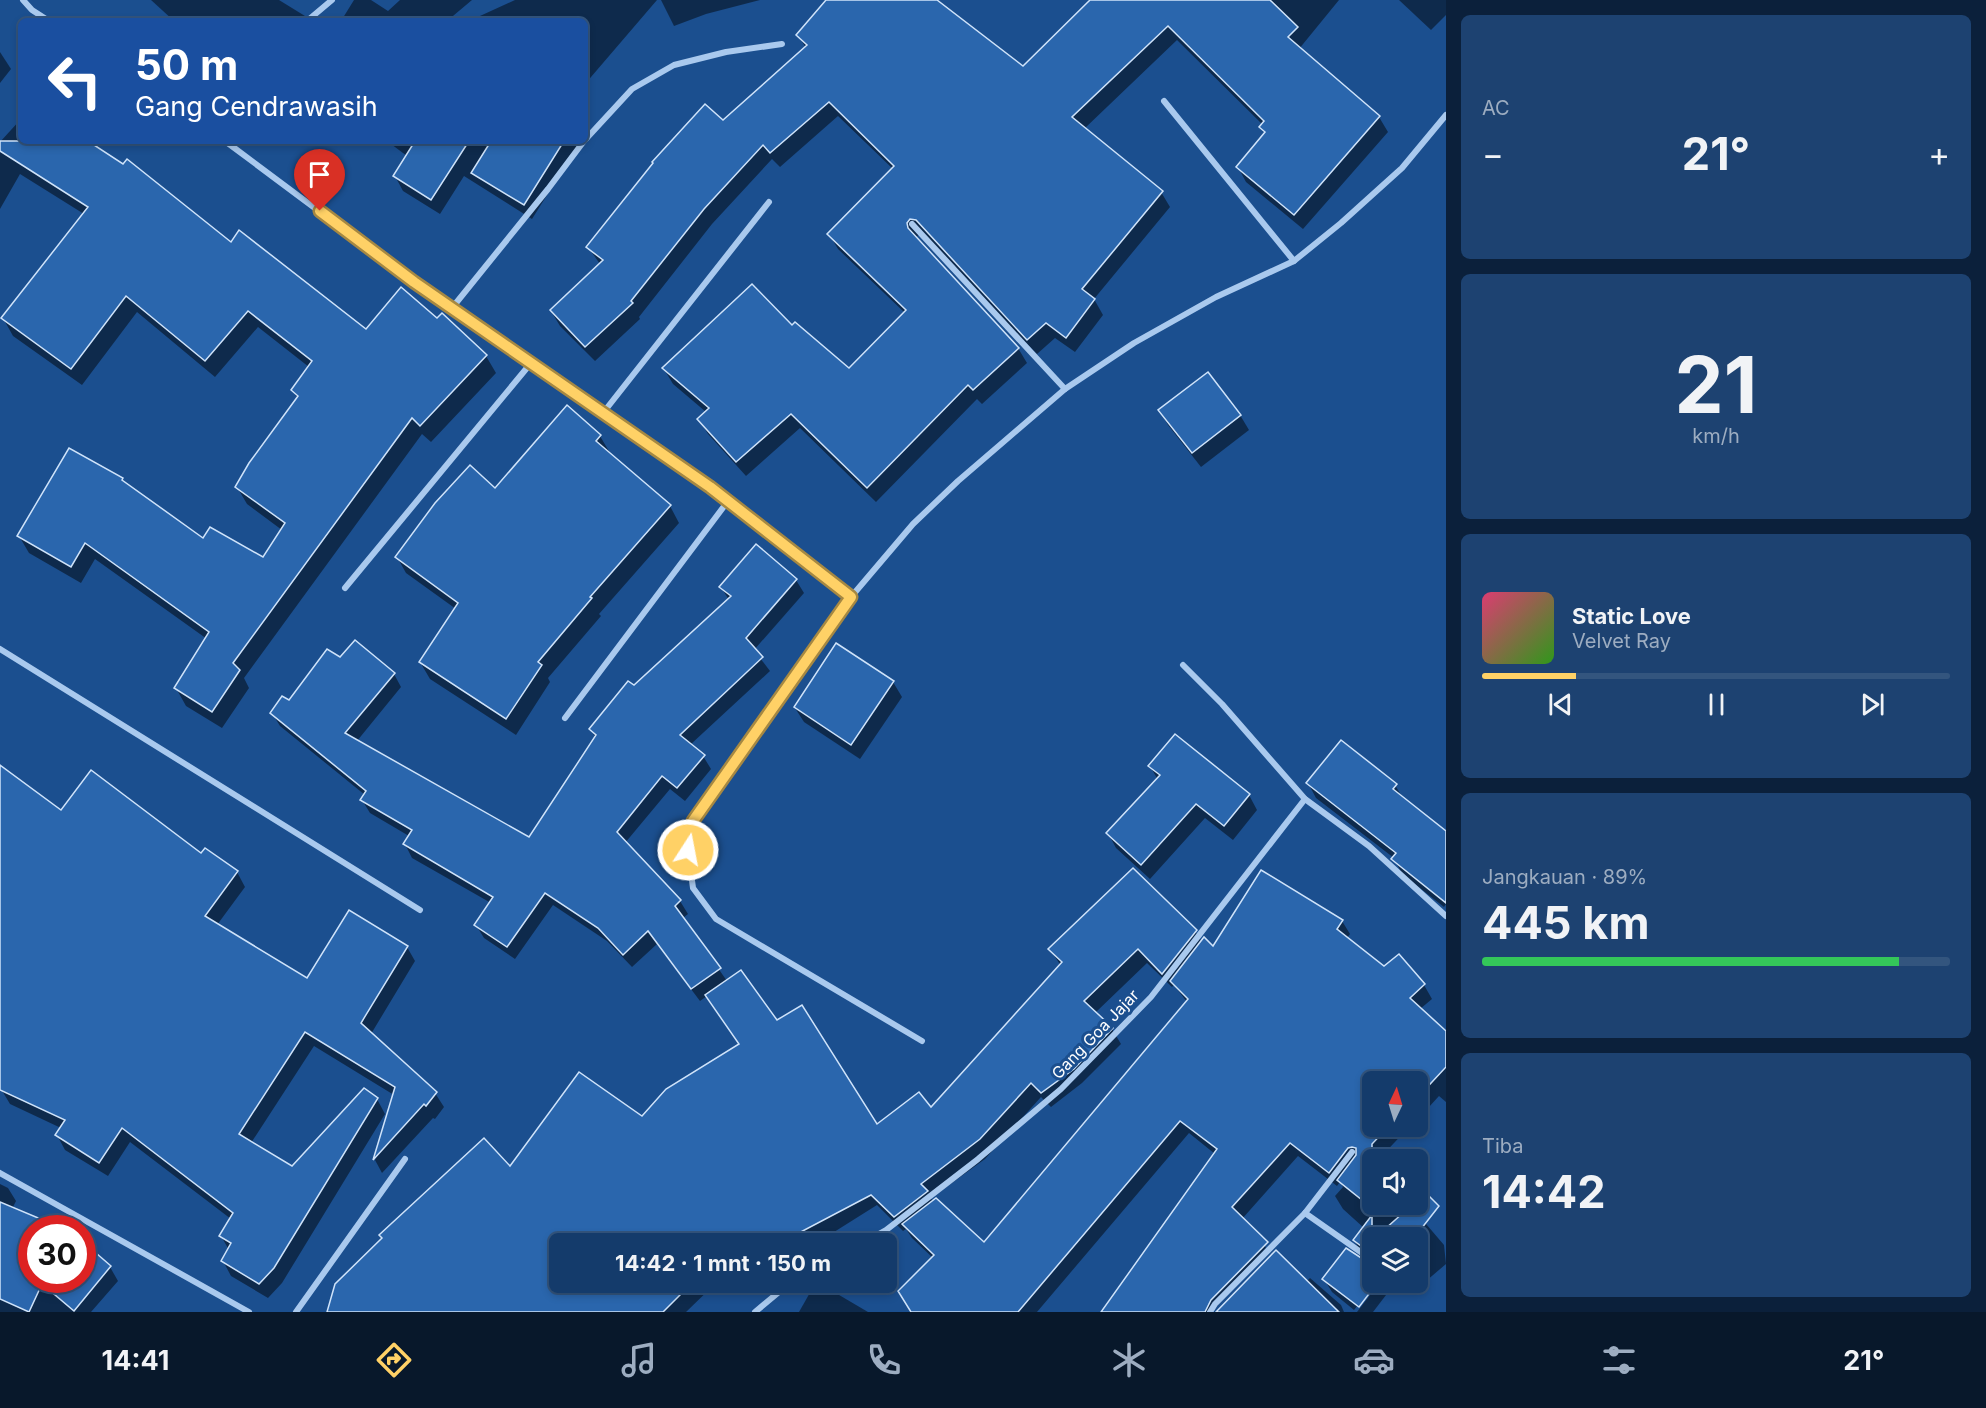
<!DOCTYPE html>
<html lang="id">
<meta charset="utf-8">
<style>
body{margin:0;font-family:Inter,sans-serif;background:#1d4271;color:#f1f3f6;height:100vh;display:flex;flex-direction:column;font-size:22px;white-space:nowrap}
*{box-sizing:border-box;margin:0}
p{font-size:20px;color:#9dadc1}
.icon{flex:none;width:33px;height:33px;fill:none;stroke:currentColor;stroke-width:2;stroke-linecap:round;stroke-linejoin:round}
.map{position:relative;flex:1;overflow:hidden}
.panel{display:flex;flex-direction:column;gap:15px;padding:15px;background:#0b203b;width:540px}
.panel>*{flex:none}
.guide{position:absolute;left:18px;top:18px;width:570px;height:126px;border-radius:9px;box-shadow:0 3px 9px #0003,0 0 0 2px #33557e;background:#1a4fa0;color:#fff;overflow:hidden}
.needle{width:39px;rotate:4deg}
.controls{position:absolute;left:1362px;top:1071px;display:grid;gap:12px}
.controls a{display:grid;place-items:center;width:66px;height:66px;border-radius:9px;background:#143b6b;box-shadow:0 3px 9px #0003,0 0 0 2px #33557e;font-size:30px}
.speed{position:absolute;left:18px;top:1215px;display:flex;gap:12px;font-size:30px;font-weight:700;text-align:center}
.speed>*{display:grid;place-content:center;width:78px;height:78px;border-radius:50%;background:#143b6b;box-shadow:0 3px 9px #0003,0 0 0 2px #33557e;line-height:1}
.speed .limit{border:9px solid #d22;background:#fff;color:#111}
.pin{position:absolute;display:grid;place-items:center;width:51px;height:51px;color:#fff;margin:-62px -26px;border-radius:50% 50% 50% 0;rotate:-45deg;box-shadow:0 0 6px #0007}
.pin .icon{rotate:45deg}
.me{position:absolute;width:66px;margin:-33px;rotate:11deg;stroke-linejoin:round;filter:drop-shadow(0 0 4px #0008)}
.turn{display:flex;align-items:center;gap:21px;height:126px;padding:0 18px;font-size:27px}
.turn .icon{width:78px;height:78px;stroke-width:2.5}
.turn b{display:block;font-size:42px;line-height:51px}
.big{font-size:45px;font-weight:700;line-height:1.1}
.panel .tile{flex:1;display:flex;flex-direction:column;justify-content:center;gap:9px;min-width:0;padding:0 21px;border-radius:9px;background:#1d4271}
.panel .dial{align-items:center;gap:0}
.dial b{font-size:78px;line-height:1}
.song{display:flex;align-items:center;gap:18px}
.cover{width:72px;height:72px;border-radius:9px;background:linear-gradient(135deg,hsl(340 70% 55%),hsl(110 70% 35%))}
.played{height:6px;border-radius:3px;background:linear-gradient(90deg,#ffd166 20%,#33557e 20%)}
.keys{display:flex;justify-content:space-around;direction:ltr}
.heat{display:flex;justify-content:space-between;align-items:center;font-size:33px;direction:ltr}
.charge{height:9px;border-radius:4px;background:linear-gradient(90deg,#34c759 89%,#33557e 0)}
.trip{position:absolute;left:549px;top:1233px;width:348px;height:60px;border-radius:9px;background:#143b6b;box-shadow:0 3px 9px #0003,0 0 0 2px #33557e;font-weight:700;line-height:60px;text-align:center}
.tabs{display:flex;height:96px;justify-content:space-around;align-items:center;background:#08182b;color:#9dadc1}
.tabs .icon{width:42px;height:42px}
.tabs .active{color:#ffd166}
.tabs b{font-size:27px;color:#f1f3f6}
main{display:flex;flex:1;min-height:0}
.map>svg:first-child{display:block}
</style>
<main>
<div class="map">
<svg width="1446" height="1312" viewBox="0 0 1446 1312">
<rect width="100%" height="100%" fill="#1b4f8f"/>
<g fill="#0007" fill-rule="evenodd">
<path d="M151 0H279L305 16 308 21H174Z"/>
<path d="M354 0H371L388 11 400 0H472L447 21H341Z"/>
<path d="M515 0H657L585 84V21H469Z"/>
<path d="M661 0H760L706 14 674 26Z"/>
<path d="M828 0H934L1023 68 1092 0H1339L1299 49 1379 117 1388 132 1303 229 1246 182 1238 167 1265 134 1261 127 1263 125 1177 40 1084 129 1161 192 1170 207 1094 299 1103 315 1075 352 1055 338 1037 354 919 234 916 238 1018 348 1027 363 982 404 977 399 876 502 800 428 746 476 708 434 699 419 706 412 673 384 664 369 792 328 849 370 905 313 838 249 829 234 893 169 838 116 780 167 772 159 712 224 639 317 640 319 595 361 560 326 551 311 600 264 588 247 806 48 798 35Z"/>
<path d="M1399 0H1446V15L1431 30Z"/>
<path d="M0 52 11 69 0 83Z"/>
<path d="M21 119V141H85L231 245 366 331 437 320 442 315 486 356 496 373 431 442 422 434 244 678 249 688 222 728 186 706 176 688 207 639 95 559 81 583 29 553 19 536 122 479 125 484 204 541 264 559 282 530 247 504 237 487 298 399 293 390 309 367 258 327 215 377 137 312 82 385 13 336 3 318 84 214 20 174 0 209V142Z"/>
<path d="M387 141H581L532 219 464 176 440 214 403 191 395 176 407 156Z"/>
<path d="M567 407 600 436 610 453 670 506 679 523 599 614 601 616 548 678 550 682 516 735 430 679 420 662 456 609 406 573 397 557 495 490Z"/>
<path d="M1160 411 1240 415 1249 430 1201 467 1168 425Z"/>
<path d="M796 580 804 593 754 650 770 671 690 745 703 756 711 769 685 801 670 789 625 843 680 901 688 914 683 918 727 981 777 1022 876 1127 931 1110 1061 966 1050 949 1195 931 1202 942 1214 948 1342 921 1350 934 1347 938 1384 968 1399 956 1424 985 1432 999 1420 1009 1446 1033V1102L1439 1096 1418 1119V1082H1372V1126H1410L1378 1160H1372V1204H1409L1444 1245 1446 1264 1419 1287 1415 1282H1418V1238H1372V1261L1362 1254 1354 1240 1364 1228 1343 1209 1335 1196 1343 1187 1340 1182 1337 1186 1298 1156 1242 1219 1258 1234 1266 1248 1212 1312H1103L1215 1154 1189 1133 1037 1312H912L933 1258 912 1238 906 1229 903 1231 877 1205 815 1244H560V1282H717L686 1312H328L510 1169 642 1118 740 1045 707 996 700 1001 657 944 632 967 607 941 553 905 515 959 484 938 476 925 491 903 412 858 405 844 409 836 370 813 362 800 365 795 280 726 272 713 289 702 341 659 394 674 401 687 357 741 529 839 595 737 591 729 729 600 721 587ZM1147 963 1172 987 1174 985 1187 1002 984 1244 933 1202 931 1198 985 1159 1041 1097 1051 1107 1082 1083 1121 1044 1112 1029 1095 1013Z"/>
<path d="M837 645 893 682 902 697 860 759 804 722 795 708Z"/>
<path d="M1150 766 1249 795 1257 810 1233 840 1205 818 1150 879 1116 848 1108 833 1158 780Z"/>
<path d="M0 767 61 812 201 855 237 872 245 887 217 925 308 980 407 947 415 961 371 1034 435 1093 444 1107 435 1119 433 1118 382 1173 375 1160 394 1095 314 1046 251 1143 292 1168 377 1099 385 1114 282 1283 268 1298 231 1276 223 1261 229 1250 221 1236 231 1219 130 1142 108 1176 65 1150 57 1135 61 1128 10 1104 1 1089Z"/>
<path d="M1308 783 1395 785 1404 800 1446 833V904L1444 907 1402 874 1394 858 1316 798Z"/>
<path d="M0 1184 8 1188 16 1201 12 1209 58 1228H32V1280H82V1243L110 1267 118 1281 91 1312H0Z"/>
<path d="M1369 1266H1372V1282H1376L1354 1310 1332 1292 1324 1279Z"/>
<path d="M1310 1278 1341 1305 1344 1312H1275Z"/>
<path d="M735 1282H757L742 1293Z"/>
<path d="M816 1282H817L868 1312H799Z"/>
<path d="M1380 1282H1396L1373 1312H1357Z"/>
</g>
<g fill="#2a66ad" stroke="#cfe3fa" stroke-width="1.5">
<path d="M826 0H937L1023 66 1090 0H1270L1298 27 1288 37 1380 116 1294 215 1236 167 1265 132 1259 127 1264 121 1168 26 1072 117 1163 191 1082 289 1095 299 1066 338 1046 323 1027 340 916 220 910 219 907 223 908 228 1019 348 973 390 968 385 867 488 791 414 736 462 697 419 709 408 662 368 752 284 792 325 795 322 849 368 906 310 827 234 894 166 829 102 770 153 763 145 704 209 631 301 633 303 585 347 550 310 603 260 586 247 653 163 652 162 705 104 723 120 807 45 796 35Z"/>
<path d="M0 141H88L123 164 127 159 231 242 239 230 366 329 401 287 437 318 442 313 487 355 420 426 412 418 233 663 240 670 212 712 174 688 209 632 85 543 71 567 17 536 69 448 123 478 122 480 203 538 210 527 263 557 285 523 235 487 249 463 298 396 291 390 312 361 248 311 205 361 126 296 71 369 1 318 88 207 0 151Z"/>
<path d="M415 141H469L431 200 393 176Z"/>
<path d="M491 141H564L524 205 471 173Z"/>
<path d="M1208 372 1241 415 1192 453 1158 410Z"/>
<path d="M567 405 601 435 596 441 671 505 590 597 592 598 538 662 542 665 506 719 419 662 458 603 395 557 435 503 470 465 495 488Z"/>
<path d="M756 544 797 579 746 638 763 657 680 735 705 755 677 788 662 776 617 832 681 900 675 906 721 968 691 989 648 931 623 955 598 928 545 893 507 947 474 925 493 897 403 844 412 830 360 800 366 791 270 713 282 696 289 700 327 649 340 657 355 640 395 673 345 733 529 837 596 735 589 729 628 681 634 685 731 596 719 587Z"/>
<path d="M836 643 894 681 851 745 794 707Z"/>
<path d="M1175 734 1250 794 1224 826 1196 804 1141 865 1106 833 1160 775 1148 766Z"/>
<path d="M1341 740 1397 784 1393 789 1446 831V903L1391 859 1396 853 1306 783Z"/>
<path d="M0 765 61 810 91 770 201 853 205 848 238 871 205 916 307 978 349 910 408 946 361 1023 437 1092 426 1106 424 1104 373 1160 395 1087 305 1032 239 1134 292 1166 364 1088 378 1098 274 1268 259 1284 221 1261 231 1243 219 1236 233 1213 122 1128 99 1163 55 1135 65 1120 0 1090Z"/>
<path d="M1133 868 1197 930 1162 974 1138 949 1084 1001 1113 1028 1074 1069 1041 1093 1031 1083 980 1139 921 1184 928 1191 894 1217 871 1195 778 1244H560V1282H693L663 1312H327L335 1284 382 1238 379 1235 484 1138 510 1166 579 1072 642 1116 666 1089 739 1044 705 995 741 970 777 1020 802 1005 877 1124 919 1092 931 1107 1062 962 1048 949Z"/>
<path d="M1261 870 1343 920 1337 929 1384 966 1399 954 1425 984 1410 998 1446 1031V1067L1418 1097V1082H1372V1126H1389L1372 1144V1208L1337 1180 1356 1155V1148L1352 1147 1348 1148 1329 1173 1290 1143 1232 1207 1268 1242 1211 1300 1205 1312H1101L1217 1149 1180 1121 1018 1312H911L898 1291 934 1255 902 1224 936 1198 984 1242 1188 999 1170 981 1204 937 1213 946Z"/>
<path d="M1426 1193 1439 1206 1414 1238H1375L1413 1204H1418V1201Z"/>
<path d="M0 1202 62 1228H32V1280H82V1241L111 1266 74 1311 42 1284 29 1312 0 1299Z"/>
<path d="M1372 1215V1254L1353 1240Z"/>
<path d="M1346 1248 1372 1265V1282H1378L1359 1307 1322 1279Z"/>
<path d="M1276 1250 1339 1312H1216Z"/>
</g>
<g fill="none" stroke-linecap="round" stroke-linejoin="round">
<g stroke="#a9c9ee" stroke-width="6">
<path d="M23 0 32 10 49 21"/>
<path d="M307 21 332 0"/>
<path d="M1164 101 1294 261"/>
<path d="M585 140 632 89 674 65 726 52 782 44"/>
<path d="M225 141 414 282 710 487 851 597"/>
<path d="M912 224 1065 389"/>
<path d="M452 308 548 189 584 141"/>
<path d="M603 413 769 202"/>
<path d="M345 588 531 363"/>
<path d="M0 649 420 910"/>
<path d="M1183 665 1222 704 1305 799 1369 846 1446 916"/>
<path d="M565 718 728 501"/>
<path d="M922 1041 716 919 693 888 688 850 693 821 851 597 913 524 958 481 1065 389 1134 343 1216 297 1294 261 1341 223 1402 168 1446 115"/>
<path d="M0 1173 249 1312"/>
<path d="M1305 1213 1372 1260"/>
<path d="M861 1244 886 1230 978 1159 1061 1089 1151 997 1305 799"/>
<path d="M1404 1282 1415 1290"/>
<path d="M296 1312 405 1159"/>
<path d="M755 1312 791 1282"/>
<path d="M1210 1312 1215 1304 1305 1213 1352 1152"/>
</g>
</g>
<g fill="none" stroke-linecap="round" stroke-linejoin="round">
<defs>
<path id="route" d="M320 211 414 282 710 487 851 597 693 821 688 850"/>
</defs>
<use href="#route" stroke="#a68842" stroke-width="15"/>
<use href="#route" stroke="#ffd166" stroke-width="10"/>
</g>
<g text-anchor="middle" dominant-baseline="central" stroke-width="6" stroke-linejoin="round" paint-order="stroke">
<g font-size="16" fill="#fff" stroke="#1b4f8f">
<text transform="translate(1095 1034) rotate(-46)">Gang Goa Jajar</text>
</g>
</g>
</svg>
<div class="controls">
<a><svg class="needle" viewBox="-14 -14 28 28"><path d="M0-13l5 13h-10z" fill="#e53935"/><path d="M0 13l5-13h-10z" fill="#9dadc1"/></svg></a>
<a><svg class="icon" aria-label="sound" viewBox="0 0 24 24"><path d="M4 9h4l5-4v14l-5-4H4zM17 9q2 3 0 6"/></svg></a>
<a><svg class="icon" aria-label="layers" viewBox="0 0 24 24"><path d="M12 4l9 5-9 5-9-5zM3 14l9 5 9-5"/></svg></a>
</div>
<div class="speed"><div class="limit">30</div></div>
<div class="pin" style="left:320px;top:211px;background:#d93025"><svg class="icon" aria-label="arrive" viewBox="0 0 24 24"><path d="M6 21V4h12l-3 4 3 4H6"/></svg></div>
<svg class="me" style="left:688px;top:850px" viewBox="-20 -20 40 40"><circle r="17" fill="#ffd166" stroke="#fff" stroke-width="3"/><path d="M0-11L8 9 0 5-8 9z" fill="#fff"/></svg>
<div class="trip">14:42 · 1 mnt · 150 m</div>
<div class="guide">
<div class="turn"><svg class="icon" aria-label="left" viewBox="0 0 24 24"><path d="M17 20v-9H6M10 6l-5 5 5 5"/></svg><div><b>50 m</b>Gang Cendrawasih</div></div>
</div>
</div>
<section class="panel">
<div class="tile"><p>AC</p>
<div class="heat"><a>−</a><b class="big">21°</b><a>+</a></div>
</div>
<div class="tile dial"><b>21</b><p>km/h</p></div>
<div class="tile">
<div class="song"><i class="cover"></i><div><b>Static Love</b><p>Velvet Ray</p></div></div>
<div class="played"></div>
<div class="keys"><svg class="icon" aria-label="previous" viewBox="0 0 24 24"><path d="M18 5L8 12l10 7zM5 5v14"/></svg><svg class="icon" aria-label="pause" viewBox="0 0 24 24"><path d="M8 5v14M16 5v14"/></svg><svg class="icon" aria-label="next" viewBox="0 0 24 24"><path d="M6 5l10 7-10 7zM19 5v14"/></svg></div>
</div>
<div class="tile"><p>Jangkauan · 89%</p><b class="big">445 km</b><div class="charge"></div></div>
<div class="tile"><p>Tiba</p><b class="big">14:42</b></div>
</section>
</main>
<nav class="tabs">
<b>14:41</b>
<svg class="icon active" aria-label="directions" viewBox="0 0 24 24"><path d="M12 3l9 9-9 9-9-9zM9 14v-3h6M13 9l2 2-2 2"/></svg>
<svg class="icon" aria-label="music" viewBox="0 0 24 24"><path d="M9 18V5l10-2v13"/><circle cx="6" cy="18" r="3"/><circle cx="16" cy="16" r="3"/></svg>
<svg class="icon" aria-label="phone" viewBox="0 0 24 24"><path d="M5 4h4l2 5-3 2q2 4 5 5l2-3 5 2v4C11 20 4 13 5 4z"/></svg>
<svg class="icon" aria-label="climate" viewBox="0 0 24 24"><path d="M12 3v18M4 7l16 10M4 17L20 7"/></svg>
<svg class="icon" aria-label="car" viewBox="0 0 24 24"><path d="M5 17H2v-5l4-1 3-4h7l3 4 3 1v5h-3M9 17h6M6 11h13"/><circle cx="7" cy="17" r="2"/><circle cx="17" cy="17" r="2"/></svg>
<svg class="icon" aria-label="filters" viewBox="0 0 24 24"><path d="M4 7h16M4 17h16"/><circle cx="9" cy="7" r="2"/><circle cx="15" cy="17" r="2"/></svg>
<b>21°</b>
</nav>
